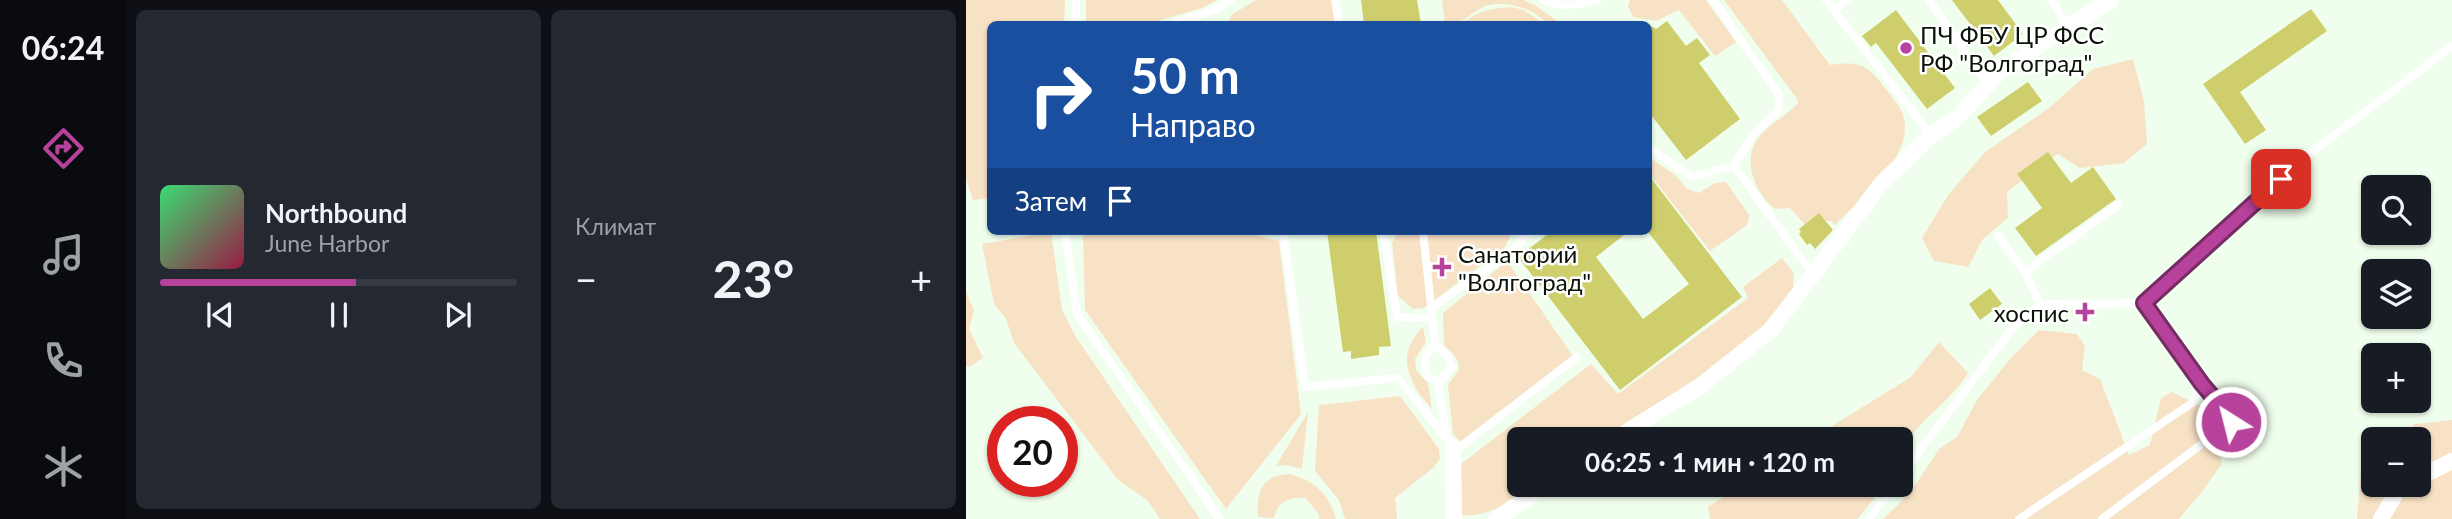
<!DOCTYPE html>
<html lang="ru">
<meta charset="utf-8">
<style>
body{margin:0;font-family:Lato,sans-serif;background:#242831;color:#f1f3f6;height:100vh;display:flex;flex-direction:column;font-size:26px;white-space:nowrap}
*{box-sizing:border-box;margin:0}
p{font-size:23px;color:#9ea1a6}
.icon{flex:none;width:38px;height:38px;fill:none;stroke:currentColor;stroke-width:2;stroke-linecap:round;stroke-linejoin:round}
.map{position:relative;flex:1;overflow:hidden}
.side{display:flex;flex-direction:column;gap:10px;padding:10px;background:#0d0f14;width:840px}
.side>*{flex:none}
.banner{position:absolute;left:21px;top:21px;width:665px;height:214px;border-radius:10px;box-shadow:0 2px 5px #0004;background:#1a4fa0;color:#fff;overflow:hidden}
.tools{position:absolute;left:1395px;top:175px;display:grid;gap:14px}
.tools a{display:grid;place-items:center;width:70px;height:70px;border-radius:10px;background:#171b24;box-shadow:0 2px 5px #0004;font-size:35px}
.speed{position:absolute;left:21px;top:406px;display:flex;gap:14px;font-size:35px;font-weight:700;text-align:center}
.speed>*{display:grid;place-content:center;width:91px;height:91px;border-radius:50%;background:#171b24;box-shadow:0 2px 5px #0004;line-height:1}
.speed .limit{border:10px solid #d22;background:#fff;color:#111}
.pin{position:absolute;display:grid;place-items:center;width:60px;height:60px;color:#fff;margin:-30px;border-radius:14px;box-shadow:0 4px 10px #0006}
.me{position:absolute;width:77px;margin:-38px;rotate:324deg;stroke-linejoin:round;filter:drop-shadow(0 0 5px #0008)}
.turn{display:flex;align-items:center;gap:24px;height:147px;padding:0 28px;font-size:32px}
.turn .icon{width:91px;height:91px;stroke-width:2.5}
.turn b{display:block;font-size:49px;line-height:60px}
.then{display:flex;align-items:center;height:66px;padding:0 28px;background:#0003;gap:14px;font-size:26px}
.big{font-size:52px;font-weight:700;line-height:1.1}
.side .widget{flex:1;display:flex;flex-direction:column;justify-content:center;gap:10px;min-width:0;padding:0 24px;border-radius:10px;background:#242831}
.song{display:flex;align-items:center;gap:21px}
.cover{width:84px;height:84px;border-radius:10px;background:linear-gradient(135deg,hsl(140 70% 55%),hsl(340 70% 35%))}
.played{height:7px;border-radius:4px;background:linear-gradient(90deg,#b6429b 55%,#363941 55%)}
.keys{display:flex;justify-content:space-around;direction:ltr}
.heat{display:flex;justify-content:space-between;align-items:center;font-size:38px;direction:ltr}
.side .tiles{flex:1;display:grid;gap:10px;grid-template-columns:repeat(2,1fr)}
.trip{position:absolute;left:541px;top:427px;width:406px;height:70px;border-radius:10px;background:#171b24;box-shadow:0 2px 5px #0004;font-weight:700;line-height:70px;text-align:center}
main{display:flex;flex:1;min-height:0}
.menu{display:flex;flex-direction:column;width:126px;justify-content:space-around;align-items:center;background:#090b0e;color:#9ea1a6}
.menu .icon{width:49px;height:49px}
.menu .active{color:#b6429b}
.menu b{font-size:32px;color:#f1f3f6}
.map>svg:first-child{display:block}
</style>
<main>
<nav class="menu">
<b>06:24</b>
<svg class="icon active" aria-label="directions" viewBox="0 0 24 24"><path d="M12 3l9 9-9 9-9-9zM9 14v-3h6M13 9l2 2-2 2"/></svg>
<svg class="icon" aria-label="music" viewBox="0 0 24 24"><path d="M9 18V5l10-2v13"/><circle cx="6" cy="18" r="3"/><circle cx="16" cy="16" r="3"/></svg>
<svg class="icon" aria-label="phone" viewBox="0 0 24 24"><path d="M5 4h4l2 5-3 2q2 4 5 5l2-3 5 2v4C11 20 4 13 5 4z"/></svg>
<svg class="icon" aria-label="climate" viewBox="0 0 24 24"><path d="M12 3v18M4 7l16 10M4 17L20 7"/></svg>
</nav>
<section class="side">
<div class="tiles">
<div class="widget">
<div class="song"><i class="cover"></i><div><b>Northbound</b><p>June Harbor</p></div></div>
<div class="played"></div>
<div class="keys"><svg class="icon" aria-label="previous" viewBox="0 0 24 24"><path d="M18 5L8 12l10 7zM5 5v14"/></svg><svg class="icon" aria-label="pause" viewBox="0 0 24 24"><path d="M8 5v14M16 5v14"/></svg><svg class="icon" aria-label="next" viewBox="0 0 24 24"><path d="M6 5l10 7-10 7zM19 5v14"/></svg></div>
</div>
<div class="widget"><p>Климат</p>
<div class="heat"><a>−</a><b class="big">23°</b><a>+</a></div>
</div>
</div>
</section>
<div class="map">
<svg width="1486" height="519" viewBox="0 0 1486 519">
<rect width="100%" height="100%" fill="#f0ffed"/>
<g fill="#f8e2c5">
<path d="M0 0H99L98 24H24V198L7 200 0 179Z"/>
<path d="M120 0H251L236 8 181 24H120Z"/>
<path d="M290 0H371L374 24H262L265 15Z"/>
<path d="M476 0H557L569 5 594 23 581 24C568 8 539 0 519 6 503 14 497 25 479 24Z"/>
<path d="M664 0H740L770 42 749 56 713 10 690 21 667 17 662 6Z"/>
<path d="M758 0H816L864 65C894 61 901 64 919 88 925 96 934 106 937 115 950 156 895 198 869 225L865 221H849L840 226 824 208 809 209C789 193 774 158 794 136 805 123 821 115 832 103L831 99Z"/>
<path d="M545 7 558 10 578 24H496C511 11 525 8 545 7Z"/>
<path d="M1167 59 1178 102 1181 144 1158 163 1114 168 1092 154 1041 192 1042 218 1017 239 1002 267 968 261 956 238 982 195 1019 152 1083 108 1127 69Z"/>
<path d="M683 157 709 175 720 188 733 193 749 183 760 182 784 216 780 226 744 251 683 173Z"/>
<path d="M117 231H285L290 235 313 241 335 414 260 509 119 310Z"/>
<path d="M432 231H547L539 247 458 308 447 309 432 296 426 243Z"/>
<path d="M85 232 96 310 110 337 234 519H194L181 500 152 480 48 343 40 319 28 304 16 244Z"/>
<path d="M816 258 828 273 827 288 797 326 716 390 643 439H553V485H576C557 497 518 519 496 515L495 464 625 364 652 394 782 298 777 287Z"/>
<path d="M541 261 607 356 494 442 487 434 482 385 493 369C492 357 487 353 478 346L477 313Z"/>
<path d="M0 291 8 311 3 329 17 358 3 367 0 366Z"/>
<path d="M457 327 460 342 449 359 450 370 462 383 466 409C443 384 428 354 457 327Z"/>
<path d="M1073 330 1111 334 1119 346 1116 370 1134 379 1163 455 1184 445 1195 398 1206 392 1236 407 1246 424 1256 464 1235 493 1213 519H917L944 493 973 449 991 437 1011 400 1044 359Z"/>
<path d="M973 342 1002 373C984 403 952 419 935 452L934 439H845L945 377Z"/>
<path d="M434 396 473 449 474 459 467 468 429 498 431 519H379L373 500 349 471 353 405Z"/>
<path d="M342 412 336 469 320 465 310 466Z"/>
<path d="M1486 420V519H1391L1395 470 1407 460V485H1452V439H1431L1449 424Z"/>
<path d="M324 474C350 482 362 493 370 519H353V515L340 498C324 497 312 501 308 518L292 517C290 493 295 475 324 474Z"/>
<path d="M775 485H912L908 499 891 519H744L742 507Z"/>
</g>
<g fill="#cfce6d">
<path d="M395 0H451L455 24H398Z"/>
<path d="M986 0H1032L1057 34 1028 56Z"/>
<path d="M1345 9 1361 31 1274 92 1300 130 1279 144 1237 84Z"/>
<path d="M930 10 989 88 961 109 910 43 905 47 896 36Z"/>
<path d="M701 21 720 46 731 38 744 55 733 63 774 119 720 160 682 111V24L690 29Z"/>
<path d="M1062 82 1076 101 1025 136 1011 117Z"/>
<path d="M1082 152 1105 183 1127 167 1150 199 1070 256 1049 228 1076 208 1051 174Z"/>
<path d="M682 174 776 297 654 390 552 257 586 231H663L630 257 677 319 723 284 682 232Z"/>
<path d="M853 213 867 230 849 249 844 243 841 245 833 234 835 232 833 229Z"/>
<path d="M361 231H410L425 346 413 347V355L385 359V351L377 352Z"/>
<path d="M1024 288 1036 304 1014 320 1003 304Z"/>
</g>
<g fill="none" stroke-linecap="round" stroke-linejoin="round">
<g stroke="#fff" stroke-width="8">
<path d="M369 0 373 24"/>
<path d="M577 0C596 8 612 5 631 0"/>
<path d="M860 0 965 135"/>
<path d="M963 0 1022 84"/>
<path d="M1085 0 1103 27"/>
<path d="M868 10 882 0"/>
<path d="M109 24 110 0"/>
<path d="M205 24 251 9 264 0"/>
<path d="M682 147 726 177 768 166 787 134 813 110V95L747 0"/>
<path d="M768 166 846 273"/>
<path d="M99 231 111 314 254 519"/>
<path d="M317 231 339 387 432 378 490 450 611 357"/>
<path d="M417 231 431 317 466 318"/>
<path d="M457 231 469 344 481 355 486 367 472 383 461 376C457 361 459 355 469 344"/>
<path d="M1032 236 1059 272 1074 304"/>
<path d="M1059 272 1152 205"/>
<path d="M465 308 544 253 564 231"/>
<path d="M472 383 480 436"/>
<path d="M934 477 1045 330 1074 304 1178 303"/>
<path d="M903 519 929 485"/>
<path d="M1053 519 1226 403 1236 384 1178 303 1334 161 1486 46"/>
<path d="M1136 519 1265 422 1263 416 1236 384"/>
</g>
<g stroke="#fff" stroke-width="16">
<path d="M649 439 737 384 806 329 914 185 965 135 992 117 1035 70 1145 0"/>
<path d="M487 446 488 519"/>
<path d="M1452 478 1486 461"/>
<path d="M530 519 580 485"/>
<path d="M1415 519 1433 488 1440 485"/>
</g>
</g>
<g fill="none" stroke-linecap="round" stroke-linejoin="round">
<defs>
<path id="route" d="M1265 422 1263 416 1236 384 1178 303 1315 179"/>
</defs>
<use href="#route" stroke="#762b65" stroke-width="18"/>
<use href="#route" stroke="#b6429b" stroke-width="12"/>
</g>
<g fill="#b6429b" stroke="#fff" stroke-width="2.5">
<circle cx="940" cy="48" r="7"/>
<path d="M472.5 256.5h7v7h7v7h-7v7h-7v-7h-7v-7h7z"/>
<path d="M1115.5 301.5h7v7h7v7h-7v7h-7v-7h-7v-7h7z"/>
</g>
<g text-anchor="middle" dominant-baseline="central" stroke-width="5" stroke-linejoin="round" paint-order="stroke">
<g font-size="24" fill="#0b1309" stroke="#fff" text-anchor="start">
<text x="954" y="34">ПЧ ФБУ ЦР ФСС<tspan x="954" dy="28">РФ "Волгоград"</tspan></text>
<text x="492" y="253">Санаторий<tspan x="492" dy="28">"Волгоград"</tspan></text>
<text x="1103" y="312" text-anchor="end">хоспис</text>
</g>
</g>
</svg>
<div class="tools">
<a><svg class="icon" aria-label="search" viewBox="0 0 24 24"><circle cx="10" cy="10" r="6"/><path d="M15 15l6 6"/></svg></a>
<a><svg class="icon" aria-label="layers" viewBox="0 0 24 24"><path d="M12 4l9 5-9 5-9-5zM3 14l9 5 9-5"/></svg></a>
<a>+</a>
<a>−</a>
</div>
<div class="speed"><div class="limit">20</div></div>
<div class="pin" style="left:1315px;top:179px;background:#d93025"><svg class="icon" aria-label="arrive" viewBox="0 0 24 24"><path d="M6 21V4h12l-3 4 3 4H6"/></svg></div>
<svg class="me" style="left:1265px;top:422px" viewBox="-20 -20 40 40"><circle r="17" fill="#b6429b" stroke="#fff" stroke-width="3"/><path d="M0-11L8 9 0 5-8 9z" fill="#fff"/></svg>
<div class="trip">06:25 · 1 мин · 120 m</div>
<div class="banner">
<div class="turn"><svg class="icon" aria-label="right" viewBox="0 0 24 24"><path d="M7 20v-9h11M14 6l5 5-5 5"/></svg><div><b>50 m</b>Направо</div></div>
<div class="then">Затем<svg class="icon" aria-label="arrive" viewBox="0 0 24 24"><path d="M6 21V4h12l-3 4 3 4H6"/></svg></div>
</div>
</div>
</main>
